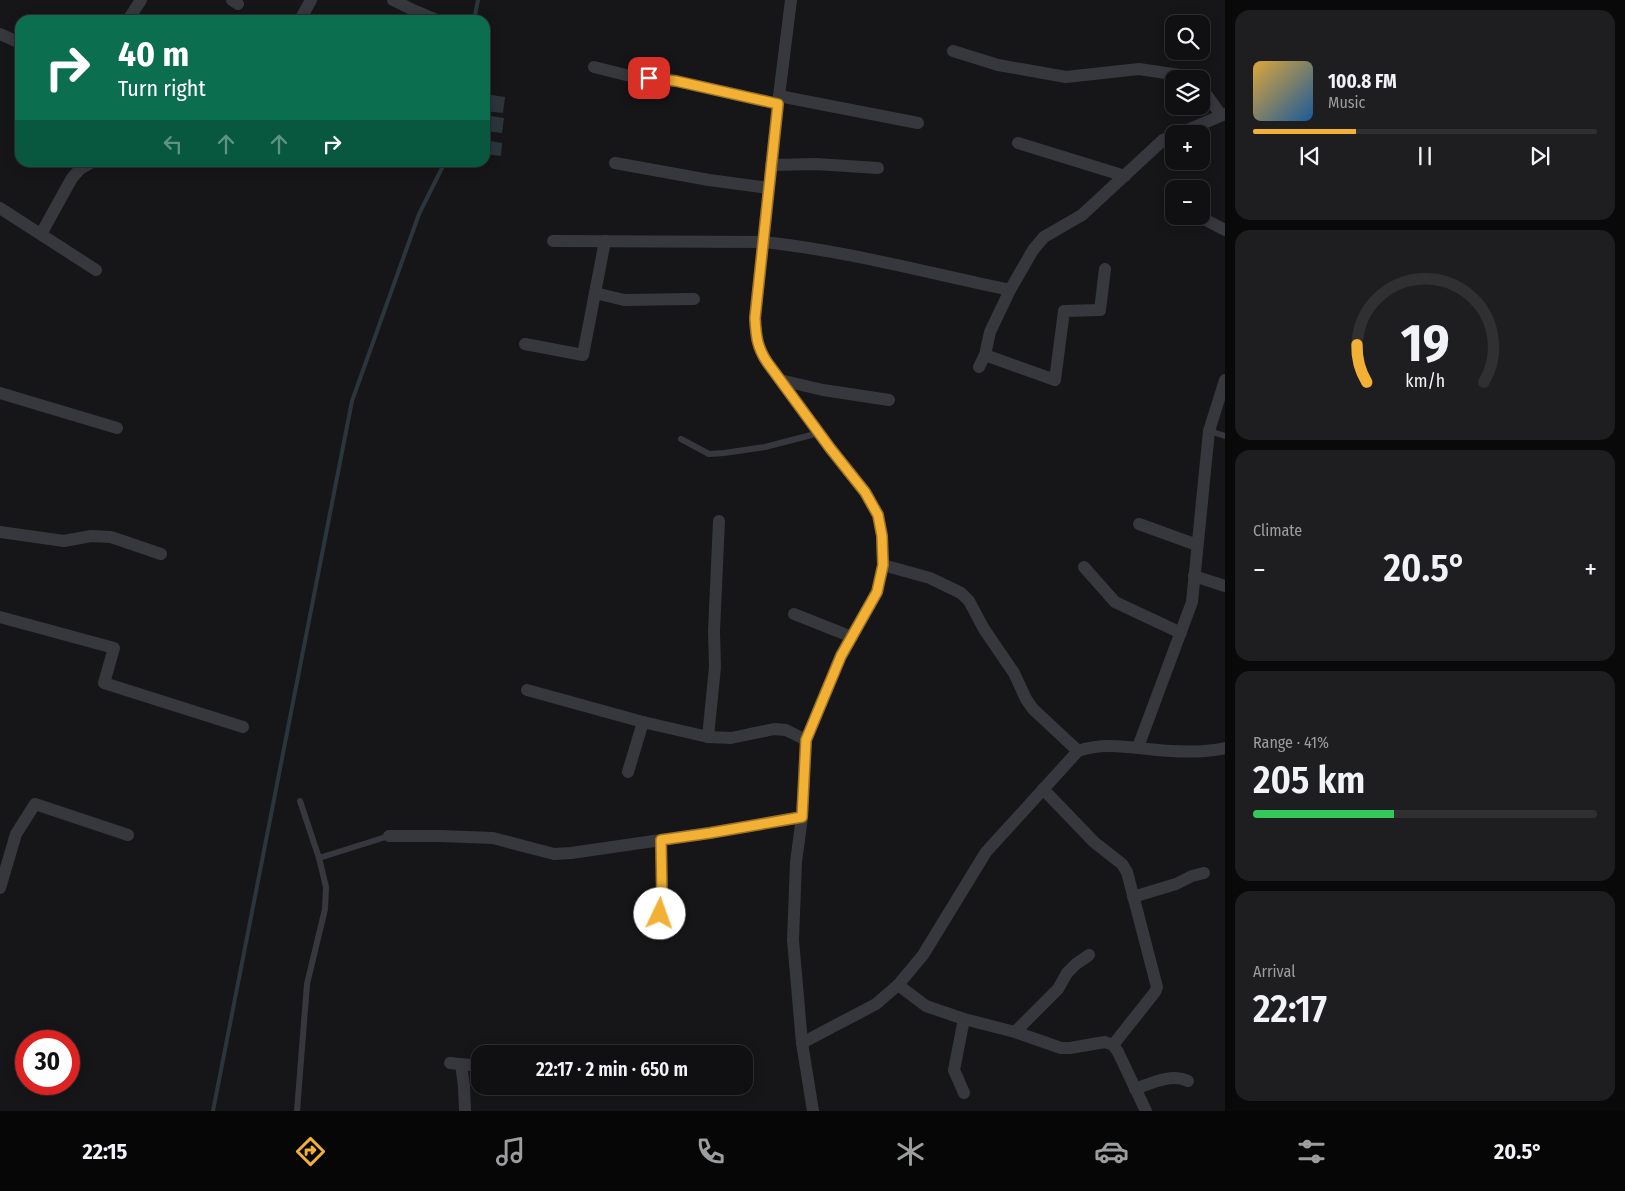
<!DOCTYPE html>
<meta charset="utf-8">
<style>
body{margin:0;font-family:"Fira Sans Condensed",sans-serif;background:#1e1e20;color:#f1f3f6;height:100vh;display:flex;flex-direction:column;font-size:19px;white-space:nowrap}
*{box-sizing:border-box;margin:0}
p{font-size:16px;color:#9c9d9f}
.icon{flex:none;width:28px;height:28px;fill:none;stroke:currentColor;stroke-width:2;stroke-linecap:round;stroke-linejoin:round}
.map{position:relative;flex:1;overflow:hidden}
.side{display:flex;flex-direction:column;gap:10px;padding:10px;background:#09090a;width:400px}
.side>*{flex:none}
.banner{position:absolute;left:15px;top:15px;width:475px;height:152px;border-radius:15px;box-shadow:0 2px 12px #0003,0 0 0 1px #303032;background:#0b6e4f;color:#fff;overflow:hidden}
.controls{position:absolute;left:1165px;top:15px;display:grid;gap:10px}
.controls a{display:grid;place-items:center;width:45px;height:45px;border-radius:10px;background:#101012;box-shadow:0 2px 12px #0003,0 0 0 1px #303032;font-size:25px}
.speed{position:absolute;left:15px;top:1030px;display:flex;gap:10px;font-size:25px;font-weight:700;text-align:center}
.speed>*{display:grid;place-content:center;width:65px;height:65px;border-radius:50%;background:#101012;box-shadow:0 2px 12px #0003,0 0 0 1px #303032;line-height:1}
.speed .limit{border:8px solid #d22;background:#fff;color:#111}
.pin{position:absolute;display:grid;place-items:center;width:42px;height:42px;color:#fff;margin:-21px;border-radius:10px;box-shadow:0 2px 8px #0006}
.me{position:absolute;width:55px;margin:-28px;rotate:3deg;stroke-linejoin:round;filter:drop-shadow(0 0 4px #0008)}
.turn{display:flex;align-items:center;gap:18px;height:105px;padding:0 20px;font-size:22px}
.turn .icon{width:65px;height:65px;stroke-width:2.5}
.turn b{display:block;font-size:35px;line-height:42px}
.lanes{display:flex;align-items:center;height:48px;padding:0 20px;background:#0003;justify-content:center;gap:25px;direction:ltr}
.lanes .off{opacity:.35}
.big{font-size:38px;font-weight:600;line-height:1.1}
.side .tile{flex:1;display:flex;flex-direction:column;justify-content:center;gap:8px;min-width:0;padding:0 18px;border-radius:15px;background:#1e1e20}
.side .dial{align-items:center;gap:0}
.dial svg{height:130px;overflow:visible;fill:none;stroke:#303032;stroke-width:7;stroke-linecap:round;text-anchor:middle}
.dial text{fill:#f1f3f6;stroke:none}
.song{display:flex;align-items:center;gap:15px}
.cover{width:60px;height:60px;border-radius:8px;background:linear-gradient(135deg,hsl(40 70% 55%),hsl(210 70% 35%))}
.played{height:5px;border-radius:2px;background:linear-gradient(90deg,#f2b134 30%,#303032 30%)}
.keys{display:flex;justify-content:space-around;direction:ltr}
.heat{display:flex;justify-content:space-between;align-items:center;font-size:28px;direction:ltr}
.charge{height:8px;border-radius:4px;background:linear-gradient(90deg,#34c759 41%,#303032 0)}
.trip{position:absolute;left:471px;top:1045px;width:282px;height:50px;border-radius:15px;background:#101012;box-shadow:0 2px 12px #0003,0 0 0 1px #303032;font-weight:600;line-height:50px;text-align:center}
.tabs{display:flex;height:80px;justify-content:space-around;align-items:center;background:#060607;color:#9c9d9f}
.tabs .icon{width:35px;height:35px}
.tabs .current{color:#f2b134}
.tabs b{font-size:22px;color:#f1f3f6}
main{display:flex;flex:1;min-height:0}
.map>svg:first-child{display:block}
</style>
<main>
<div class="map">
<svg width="1225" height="1111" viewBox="0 0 1225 1111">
<rect width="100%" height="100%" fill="#161618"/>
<g fill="#2c353c">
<path d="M485 94 505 97 503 113 485 111Z"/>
<path d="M485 115 504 118 502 133 485 131Z"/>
<path d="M485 140 502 143 501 156 485 154Z"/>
</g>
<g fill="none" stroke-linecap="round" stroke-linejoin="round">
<g stroke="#2c353c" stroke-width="4">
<path d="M474 20 478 0"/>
<path d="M213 1111 352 401 419 214 445 162"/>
</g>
<g stroke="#37383d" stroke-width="6">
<path d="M1209 431 1225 436"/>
<path d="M681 439 709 454 724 453 765 447 819 433"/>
<path d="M319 858 389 836"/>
<path d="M297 1111 307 984 325 909 326 887 319 858 300 801"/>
</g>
<g stroke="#37383d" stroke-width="12">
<path d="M232 0 238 4"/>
<path d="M393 0 413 10 437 20"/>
<path d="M791 0 778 104 755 318C756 336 757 347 767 362L830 448 865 492 878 515 882 536 883 565 877 592 841 655 806 740 802 817 796 862 793 940 802 1043 813 1111"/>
<path d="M128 20 141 0"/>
<path d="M300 20 311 0"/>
<path d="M0 34 20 43"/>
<path d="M953 51 998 65 1066 77 1139 69 1186 76 1190 79"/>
<path d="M594 67 626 75 676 81 778 104"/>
<path d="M1201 87 1221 115"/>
<path d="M779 96 918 123"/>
<path d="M1178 134 1225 114"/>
<path d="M1018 143 1125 176"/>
<path d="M615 163 709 180 769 188"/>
<path d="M771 165 816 164 878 168"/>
<path d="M1170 202 1174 204"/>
<path d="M0 208 96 270"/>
<path d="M1198 216 1225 230"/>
<path d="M41 234 72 178 80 169 92 162"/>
<path d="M553 241 764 242C847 251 928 273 1010 290"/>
<path d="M595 293 624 300 694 299"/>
<path d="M525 344 583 355 605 241"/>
<path d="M985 355 1055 380 1064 311 1100 310 1105 269"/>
<path d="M979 367 985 355 990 332 1010 290 1033 250 1044 237 1082 215 1163 140 1174 136"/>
<path d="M780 380 823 390 889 400"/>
<path d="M0 393 117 428"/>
<path d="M1139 524 1197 545"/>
<path d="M0 532 64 541 91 536 111 537 161 554"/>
<path d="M883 565 930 578 961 593 969 601 984 629 1014 673 1026 699 1033 709 1078 751"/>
<path d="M1084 567 1115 602 1181 633"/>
<path d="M1194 576 1225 586"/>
<path d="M794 614 852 637"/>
<path d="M0 617 114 648 104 683 243 727"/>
<path d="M527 690 643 722 708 737 731 738 774 729 786 730 806 740"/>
<path d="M708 737 715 667 714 631 719 521"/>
<path d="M1138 747 1192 602 1209 431 1225 380"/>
<path d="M628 772 643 722"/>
<path d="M1043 789 1094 842 1122 864 1127 872 1157 987 1155 992 1113 1045"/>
<path d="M389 836H441L493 838 554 854 571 853 709 833 802 817"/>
<path d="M0 888 16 834 35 804 128 835"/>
<path d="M1133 897 1176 884 1192 876 1204 873"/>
<path d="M659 931 662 897 661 840"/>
<path d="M898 985 926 1006 964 1019 1015 1032 1061 1048H1070L1105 1042 1113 1045 1118 1052 1146 1111"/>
<path d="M964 1019 954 1070 964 1093"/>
<path d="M1015 1032 1058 989 1067 973 1076 964 1089 955"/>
<path d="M802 1043 876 1004 898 985 923 955 986 852 1078 751C1107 740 1141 750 1171 751 1189 752 1207 752 1225 748"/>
<path d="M450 1063 480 1066"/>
<path d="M461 1064 464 1086 465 1111"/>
<path d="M1135 1089C1152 1083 1171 1073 1188 1081"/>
</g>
</g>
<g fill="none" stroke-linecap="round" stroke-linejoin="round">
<defs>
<path id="route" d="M649 78 676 81 778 104 755 318C756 336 757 347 767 362L830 448 865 492 878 515 882 536 883 565 877 592 841 656 806 740 802 817 710 833 661 840 662 897 660 914"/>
</defs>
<use href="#route" stroke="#9d7322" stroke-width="12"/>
<use href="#route" stroke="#f2b134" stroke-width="9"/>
</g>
</svg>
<div class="controls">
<a><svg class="icon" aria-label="search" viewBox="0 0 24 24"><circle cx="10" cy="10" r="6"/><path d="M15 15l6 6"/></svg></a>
<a><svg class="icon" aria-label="layers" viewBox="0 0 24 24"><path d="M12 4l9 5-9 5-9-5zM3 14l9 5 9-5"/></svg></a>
<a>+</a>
<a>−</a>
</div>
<div class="speed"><div class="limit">30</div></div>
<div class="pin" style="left:649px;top:78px;background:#d93025"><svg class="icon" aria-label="arrive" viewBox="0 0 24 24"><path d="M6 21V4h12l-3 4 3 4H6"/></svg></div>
<svg class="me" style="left:660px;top:914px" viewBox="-20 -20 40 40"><circle r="19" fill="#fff"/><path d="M0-13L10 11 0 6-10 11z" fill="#f2b134"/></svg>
<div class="trip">22:17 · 2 min · 650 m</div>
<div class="banner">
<div class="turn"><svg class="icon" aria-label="right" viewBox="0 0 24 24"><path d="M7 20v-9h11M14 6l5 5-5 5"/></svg><div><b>40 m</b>Turn right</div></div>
<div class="lanes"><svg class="icon off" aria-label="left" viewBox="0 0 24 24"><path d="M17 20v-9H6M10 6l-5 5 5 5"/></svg><svg class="icon off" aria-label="ahead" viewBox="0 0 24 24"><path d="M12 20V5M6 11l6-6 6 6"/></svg><svg class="icon off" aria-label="ahead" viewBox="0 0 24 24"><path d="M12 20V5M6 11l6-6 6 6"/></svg><svg class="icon" aria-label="right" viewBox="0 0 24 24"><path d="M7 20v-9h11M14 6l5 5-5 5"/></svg></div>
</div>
</div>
<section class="side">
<div class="tile">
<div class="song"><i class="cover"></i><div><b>100.8 FM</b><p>Music</p></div></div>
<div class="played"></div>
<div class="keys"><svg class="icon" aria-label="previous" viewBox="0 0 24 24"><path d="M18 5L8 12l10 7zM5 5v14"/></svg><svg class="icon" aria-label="pause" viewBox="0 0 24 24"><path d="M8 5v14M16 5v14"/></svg><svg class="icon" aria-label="next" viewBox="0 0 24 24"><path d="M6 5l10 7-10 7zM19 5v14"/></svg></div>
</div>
<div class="tile dial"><svg viewBox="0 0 100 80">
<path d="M14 69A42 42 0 1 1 86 69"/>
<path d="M14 69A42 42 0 0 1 8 46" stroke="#f2b134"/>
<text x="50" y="56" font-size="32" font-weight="700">19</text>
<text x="50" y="72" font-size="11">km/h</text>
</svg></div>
<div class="tile"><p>Climate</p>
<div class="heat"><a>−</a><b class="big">20.5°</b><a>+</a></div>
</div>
<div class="tile"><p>Range · 41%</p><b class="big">205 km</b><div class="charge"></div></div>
<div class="tile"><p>Arrival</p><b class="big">22:17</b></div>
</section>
</main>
<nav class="tabs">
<b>22:15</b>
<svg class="icon current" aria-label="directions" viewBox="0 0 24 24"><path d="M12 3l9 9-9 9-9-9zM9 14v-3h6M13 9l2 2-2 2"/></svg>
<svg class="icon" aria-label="music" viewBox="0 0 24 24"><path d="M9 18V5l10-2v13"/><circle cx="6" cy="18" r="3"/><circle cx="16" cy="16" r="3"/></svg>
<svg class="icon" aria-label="phone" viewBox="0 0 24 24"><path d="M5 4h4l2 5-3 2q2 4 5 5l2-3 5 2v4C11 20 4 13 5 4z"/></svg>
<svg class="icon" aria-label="climate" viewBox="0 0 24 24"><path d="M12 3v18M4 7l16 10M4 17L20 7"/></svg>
<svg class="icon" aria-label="car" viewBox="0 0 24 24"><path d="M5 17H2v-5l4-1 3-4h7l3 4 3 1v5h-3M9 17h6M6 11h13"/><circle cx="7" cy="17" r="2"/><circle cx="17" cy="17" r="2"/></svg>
<svg class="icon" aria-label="filters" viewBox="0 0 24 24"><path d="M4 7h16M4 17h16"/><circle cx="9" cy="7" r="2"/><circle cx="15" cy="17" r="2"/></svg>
<b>20.5°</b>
</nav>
